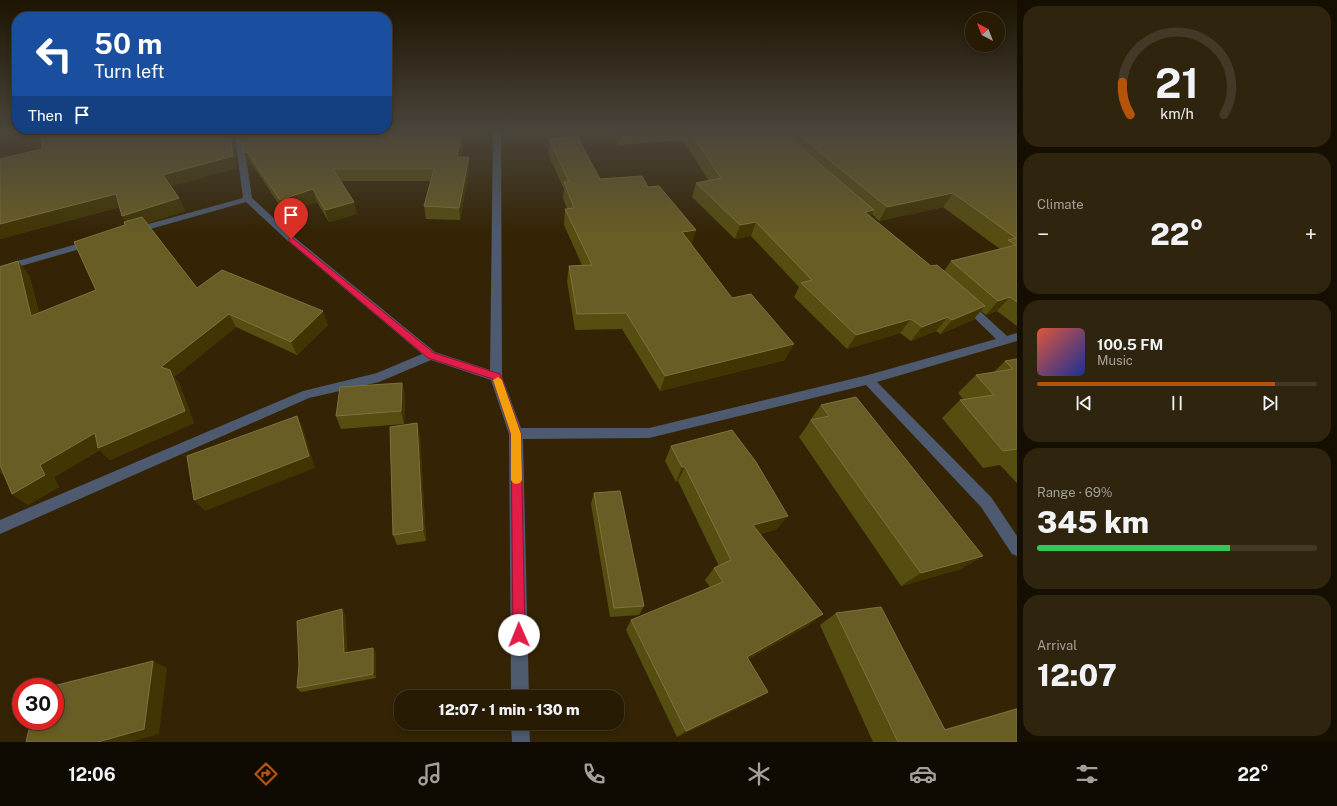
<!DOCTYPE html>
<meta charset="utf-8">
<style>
body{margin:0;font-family:"Public Sans",sans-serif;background:#2f240e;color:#f1f3f6;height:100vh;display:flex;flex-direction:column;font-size:15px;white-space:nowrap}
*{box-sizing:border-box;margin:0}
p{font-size:13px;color:#a4a19a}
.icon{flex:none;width:22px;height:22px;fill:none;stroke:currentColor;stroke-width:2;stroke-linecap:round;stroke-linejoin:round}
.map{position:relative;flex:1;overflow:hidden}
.details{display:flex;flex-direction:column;gap:6px;padding:6px;background:#150f02;width:320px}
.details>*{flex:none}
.guide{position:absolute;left:12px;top:12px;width:380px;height:122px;border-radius:16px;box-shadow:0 2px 6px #0003,0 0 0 1px #433926;background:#1a4fa0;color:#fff;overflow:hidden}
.needle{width:26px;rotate:318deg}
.buttons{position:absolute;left:965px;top:12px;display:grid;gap:8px}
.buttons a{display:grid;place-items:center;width:40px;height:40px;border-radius:50%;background:#271b04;box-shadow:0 2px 6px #0003,0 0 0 1px #433926;font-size:20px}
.speed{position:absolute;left:12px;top:678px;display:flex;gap:8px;font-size:20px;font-weight:700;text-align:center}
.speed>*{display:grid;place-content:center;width:52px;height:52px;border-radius:50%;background:#271b04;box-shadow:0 2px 6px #0003,0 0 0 1px #433926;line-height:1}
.speed .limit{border:6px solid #d22;background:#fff;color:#111}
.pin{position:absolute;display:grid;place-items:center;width:34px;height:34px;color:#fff;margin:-41px -17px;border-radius:50% 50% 50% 0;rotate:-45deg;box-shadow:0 0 4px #0007}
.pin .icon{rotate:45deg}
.me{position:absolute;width:44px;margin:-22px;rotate:359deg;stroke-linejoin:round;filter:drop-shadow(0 0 3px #0008)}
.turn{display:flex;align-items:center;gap:14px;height:84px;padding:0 16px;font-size:18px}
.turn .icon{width:52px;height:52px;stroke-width:2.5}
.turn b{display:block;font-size:28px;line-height:34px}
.then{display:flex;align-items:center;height:38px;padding:0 16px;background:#0003;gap:8px;font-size:15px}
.big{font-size:30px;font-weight:800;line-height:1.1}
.details .card{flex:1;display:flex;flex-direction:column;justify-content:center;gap:6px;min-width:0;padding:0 14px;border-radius:16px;background:#2f240e}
.details .dial{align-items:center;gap:0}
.dial svg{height:104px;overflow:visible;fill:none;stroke:#433926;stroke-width:7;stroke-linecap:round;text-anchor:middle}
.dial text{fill:#f1f3f6;stroke:none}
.song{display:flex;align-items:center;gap:12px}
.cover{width:48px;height:48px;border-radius:6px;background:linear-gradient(135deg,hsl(10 70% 55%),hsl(230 70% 35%))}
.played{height:4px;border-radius:2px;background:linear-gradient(90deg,#b45309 85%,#433926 85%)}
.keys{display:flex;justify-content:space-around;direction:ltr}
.heat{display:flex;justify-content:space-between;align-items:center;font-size:22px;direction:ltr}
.charge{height:6px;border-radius:3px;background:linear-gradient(90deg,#34c759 69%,#433926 0)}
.trip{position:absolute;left:394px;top:690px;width:230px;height:40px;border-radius:16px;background:#271b04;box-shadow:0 2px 6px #0003,0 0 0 1px #433926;font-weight:800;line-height:40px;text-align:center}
.tabs{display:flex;height:64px;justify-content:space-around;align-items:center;background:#100b02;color:#a4a19a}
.tabs .icon{width:28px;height:28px}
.tabs .active{color:#b45309}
.tabs b{font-size:18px;color:#f1f3f6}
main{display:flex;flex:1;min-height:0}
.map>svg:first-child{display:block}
</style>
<main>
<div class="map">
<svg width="1017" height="742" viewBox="0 0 1017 742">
<rect width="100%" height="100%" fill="#342405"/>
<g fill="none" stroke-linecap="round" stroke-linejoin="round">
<g fill="#4d5a6f" fill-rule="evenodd">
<path d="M0 130H11L0 133Z"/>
<path d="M234 130H242L252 198 294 237 435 352 490 370 493 130H501L502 377 521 428H649L868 375 996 339 961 305 962 302H970L1007 336 1017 333V341L877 382 991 497 1017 536V556L1012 554 981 507 866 385 649 438 523 439 529 697H511L509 434 491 380 431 360 379 382 309 398 0 534V520L303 391 377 373 422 354 288 241 246 202 136 233H130V229L243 198Z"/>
<path d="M1000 130 1017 132V136L1001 132Z"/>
<path d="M91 240 94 241 96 243 94 245 0 272V266Z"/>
<path d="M511 723H529L530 742H512Z"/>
</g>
</g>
<g fill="#564d11" fill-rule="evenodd">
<path d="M139 130 140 132 149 130H233L237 168 171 186 179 198 185 211 147 223 197 288 328 325 297 355 236 327 174 377 179 383 194 423 110 460 100 450 54 477 59 487 28 505 12 494 4 474 3 475 0 472V267L29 275 39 313 96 290 126 222 120 207 0 239V159Z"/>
<path d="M274 130H464L465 137 461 157 469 169 460 220 426 219 424 206 431 181H341L357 214 329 222 317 202 284 212 252 164 249 165 244 153 270 134Z"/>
<path d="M611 130H1017L1015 133 1017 135V326L997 311 986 315 981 311 973 320 940 334 936 331 911 341 900 333 847 349 794 297 799 287 751 236 735 239 692 197 696 183 709 181 683 140 620 145ZM943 207 1000 249 951 261 944 271 931 266 870 216 872 214 879 221Z"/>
<path d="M549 139 600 179 648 187 696 230 691 245 732 298 785 360 660 391 622 329 575 330 567 281 569 266 582 265 564 225 565 209H567L563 198 564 189 548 154Z"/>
<path d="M1017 359V483L1000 465 983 468 942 418 960 400H964L958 393 976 375 994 372 1005 361Z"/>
<path d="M402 383 405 396 404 424 341 429 336 416Z"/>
<path d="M821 405 961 569 901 586 799 437 809 423V422Z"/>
<path d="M420 436 426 541 397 545 393 535Z"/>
<path d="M671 446 777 529 760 534 809 625 748 659 768 692 755 700 677 737 626 630 631 620 710 587 705 580 714 568 719 566 678 481 676 482 665 461Z"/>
<path d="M594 493 644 606 639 615 610 617 591 504Z"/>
<path d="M836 613 945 729 1017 708V742H873L820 625Z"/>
<path d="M345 614 347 653 376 652V678L301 692 297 688Z"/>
</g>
<g fill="#413504">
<path d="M229 130H233L237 168 169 187 163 175Z"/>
<path d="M463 130H464L465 137 458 169 457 157Z"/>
<path d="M247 152 252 164 249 165 244 153Z"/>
<path d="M469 157V169L460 220 459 208Z"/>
<path d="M313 189 317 202 284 212 280 200Z"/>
<path d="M953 193 943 207 879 221 887 207Z"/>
<path d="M116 194 123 206 0 239V224Z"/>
<path d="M179 198 185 211 130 228 122 216Z"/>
<path d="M354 202 357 214 329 222 325 210Z"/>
<path d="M874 210 866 224 865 212Z"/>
<path d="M756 222 751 236 735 239 740 225Z"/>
<path d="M696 230 691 246 682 232Z"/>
<path d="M18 261 29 275 43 330 31 316Z"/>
<path d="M1010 297 997 311 986 315 998 301Z"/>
<path d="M985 306 973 320 940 334 952 320Z"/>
<path d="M323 311 328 325 297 355 291 342Z"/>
<path d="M229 314 236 327 174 377 179 383 194 423 110 460 100 450 54 477 59 487 28 505 12 494 40 465 161 367Z"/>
<path d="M948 317 936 331 911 341 922 327Z"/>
<path d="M911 319 900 333 847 349 856 335Z"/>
<path d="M794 344 785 360 660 391 665 376Z"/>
<path d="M402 383 405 396 404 424 401 411Z"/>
<path d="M297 416 303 428 315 468 205 511 194 500Z"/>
<path d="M417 423 420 436 426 541 423 530Z"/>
<path d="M0 460 13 470 3 475 0 472Z"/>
<path d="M682 467H685L678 481 676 482Z"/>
<path d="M788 516 777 529 743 538 753 525Z"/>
<path d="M983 556 961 569 901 586 921 573Z"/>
<path d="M342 609 345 614 348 657 344 653Z"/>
<path d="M823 614 809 625 736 666 747 657Z"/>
<path d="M373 648 376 652V678L373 674Z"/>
<path d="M153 661 167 668 159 734 131 742H98Z"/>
<path d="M768 692 755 700 677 737 686 731Z"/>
</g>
<g fill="#685d25" stroke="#7e733f">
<path d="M40 130H137L138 133 149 130H229L233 156 163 175 179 198 122 216 116 194 0 224V159L42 149Z"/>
<path d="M240 130H269L270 134 274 130H463L457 157H469L459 208 424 206 434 169H333L354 202 325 210 313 189 280 200 247 152 244 153Z"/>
<path d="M622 130H643L623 131Z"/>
<path d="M689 130H780L874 210 865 212 931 266 937 265 985 306 952 320 948 317 922 327 911 319 856 335 801 283 812 280 756 222 740 225 696 183 721 178Z"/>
<path d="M793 130H1008L1017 135V302L1010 297 998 301 951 261 1016 245 1008 240 1016 238 953 193 887 207Z"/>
<path d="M577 136 600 179 642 176 648 187 659 186 696 230 682 232 732 298 751 294 794 344 665 376 626 313 577 314 569 266 592 265 565 209 574 208 564 182H569L549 139Z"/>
<path d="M142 217 197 288 222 270 323 311 291 342 229 314 161 367 170 370 185 411 98 448 95 433 40 465 45 475 12 494 0 465V267L18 261 31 316 96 290 74 242 125 225 124 222Z"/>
<path d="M1017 359V449L1003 451 960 400 994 395 976 375 1013 369 1005 361Z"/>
<path d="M402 383 401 411 336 416 340 387Z"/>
<path d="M856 397 983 556 921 573 811 420 829 416 821 405Z"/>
<path d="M297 416 309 456 194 500 187 456Z"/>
<path d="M417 423 423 530 393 535 390 427Z"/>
<path d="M732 430 756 462 788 516 753 525 823 614 747 657 768 692 686 731 631 620 723 582 714 568 731 560 685 467H682L671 446Z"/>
<path d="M620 491 644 606 614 608 594 493Z"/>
<path d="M881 607 945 730 1017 709V742H898L836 613Z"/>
<path d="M342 609 344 653 373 648V674L297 688 299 665 297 621Z"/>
<path d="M153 661 144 729 98 742H26L31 721H55V687H49Z"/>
</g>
<linearGradient id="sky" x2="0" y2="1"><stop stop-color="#1d1403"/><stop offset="0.56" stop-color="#4a453b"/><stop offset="1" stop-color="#4a453b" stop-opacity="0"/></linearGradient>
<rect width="1017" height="234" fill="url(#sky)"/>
<path fill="#e11d48" stroke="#92132f" d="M291 237 434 353 500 374 521 434 525 635 523 639 519 641 514 639 513 635 511 434 493 379 428 358 289 241V238Z"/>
<path fill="#f59e0b" d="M498 377 502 380 521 434 522 480 520 483 516 484 513 483 511 480V434L493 380Z"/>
</svg>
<div class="buttons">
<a><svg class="needle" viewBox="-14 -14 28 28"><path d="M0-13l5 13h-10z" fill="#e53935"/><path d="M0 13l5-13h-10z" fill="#a4a19a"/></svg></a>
</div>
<div class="speed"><div class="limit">30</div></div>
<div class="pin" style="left:291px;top:239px;background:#d93025"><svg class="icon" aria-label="arrive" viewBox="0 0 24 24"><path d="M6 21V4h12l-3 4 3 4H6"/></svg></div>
<svg class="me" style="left:519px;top:635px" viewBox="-20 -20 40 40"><circle r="19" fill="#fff"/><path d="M0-13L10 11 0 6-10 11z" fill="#e11d48"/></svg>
<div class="trip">12:07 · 1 min · 130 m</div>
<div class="guide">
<div class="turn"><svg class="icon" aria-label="left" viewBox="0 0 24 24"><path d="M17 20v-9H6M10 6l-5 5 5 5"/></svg><div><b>50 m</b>Turn left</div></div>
<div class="then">Then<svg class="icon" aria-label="arrive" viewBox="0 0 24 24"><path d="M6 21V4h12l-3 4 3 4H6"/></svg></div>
</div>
</div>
<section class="details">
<div class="card dial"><svg viewBox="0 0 100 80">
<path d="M14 69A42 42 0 1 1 86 69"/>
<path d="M14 69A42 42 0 0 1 8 44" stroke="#b45309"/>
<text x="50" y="56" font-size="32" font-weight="700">21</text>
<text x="50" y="72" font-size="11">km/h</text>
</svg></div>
<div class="card"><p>Climate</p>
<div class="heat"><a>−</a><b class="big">22°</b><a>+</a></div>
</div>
<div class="card">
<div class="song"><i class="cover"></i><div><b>100.5 FM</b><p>Music</p></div></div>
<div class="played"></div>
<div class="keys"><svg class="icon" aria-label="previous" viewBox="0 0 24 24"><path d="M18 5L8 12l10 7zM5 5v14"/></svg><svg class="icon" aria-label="pause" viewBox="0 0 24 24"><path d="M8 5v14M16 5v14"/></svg><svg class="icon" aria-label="next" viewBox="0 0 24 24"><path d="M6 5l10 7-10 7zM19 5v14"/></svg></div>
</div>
<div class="card"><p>Range · 69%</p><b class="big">345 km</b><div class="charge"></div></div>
<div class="card"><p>Arrival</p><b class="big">12:07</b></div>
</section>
</main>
<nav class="tabs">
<b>12:06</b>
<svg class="icon active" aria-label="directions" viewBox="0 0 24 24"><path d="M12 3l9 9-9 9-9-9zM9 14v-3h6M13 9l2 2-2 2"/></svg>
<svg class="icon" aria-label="music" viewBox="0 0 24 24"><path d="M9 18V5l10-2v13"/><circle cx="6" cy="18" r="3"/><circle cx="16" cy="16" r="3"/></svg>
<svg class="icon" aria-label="phone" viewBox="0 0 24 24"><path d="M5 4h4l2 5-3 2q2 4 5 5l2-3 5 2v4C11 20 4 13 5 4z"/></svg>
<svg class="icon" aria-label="climate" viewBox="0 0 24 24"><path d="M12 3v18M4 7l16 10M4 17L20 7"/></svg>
<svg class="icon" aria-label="car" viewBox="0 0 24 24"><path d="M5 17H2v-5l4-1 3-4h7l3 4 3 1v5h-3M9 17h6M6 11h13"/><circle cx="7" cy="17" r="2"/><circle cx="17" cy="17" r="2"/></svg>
<svg class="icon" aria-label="filters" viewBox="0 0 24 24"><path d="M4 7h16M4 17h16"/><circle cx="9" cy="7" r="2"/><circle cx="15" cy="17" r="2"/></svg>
<b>22°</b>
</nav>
